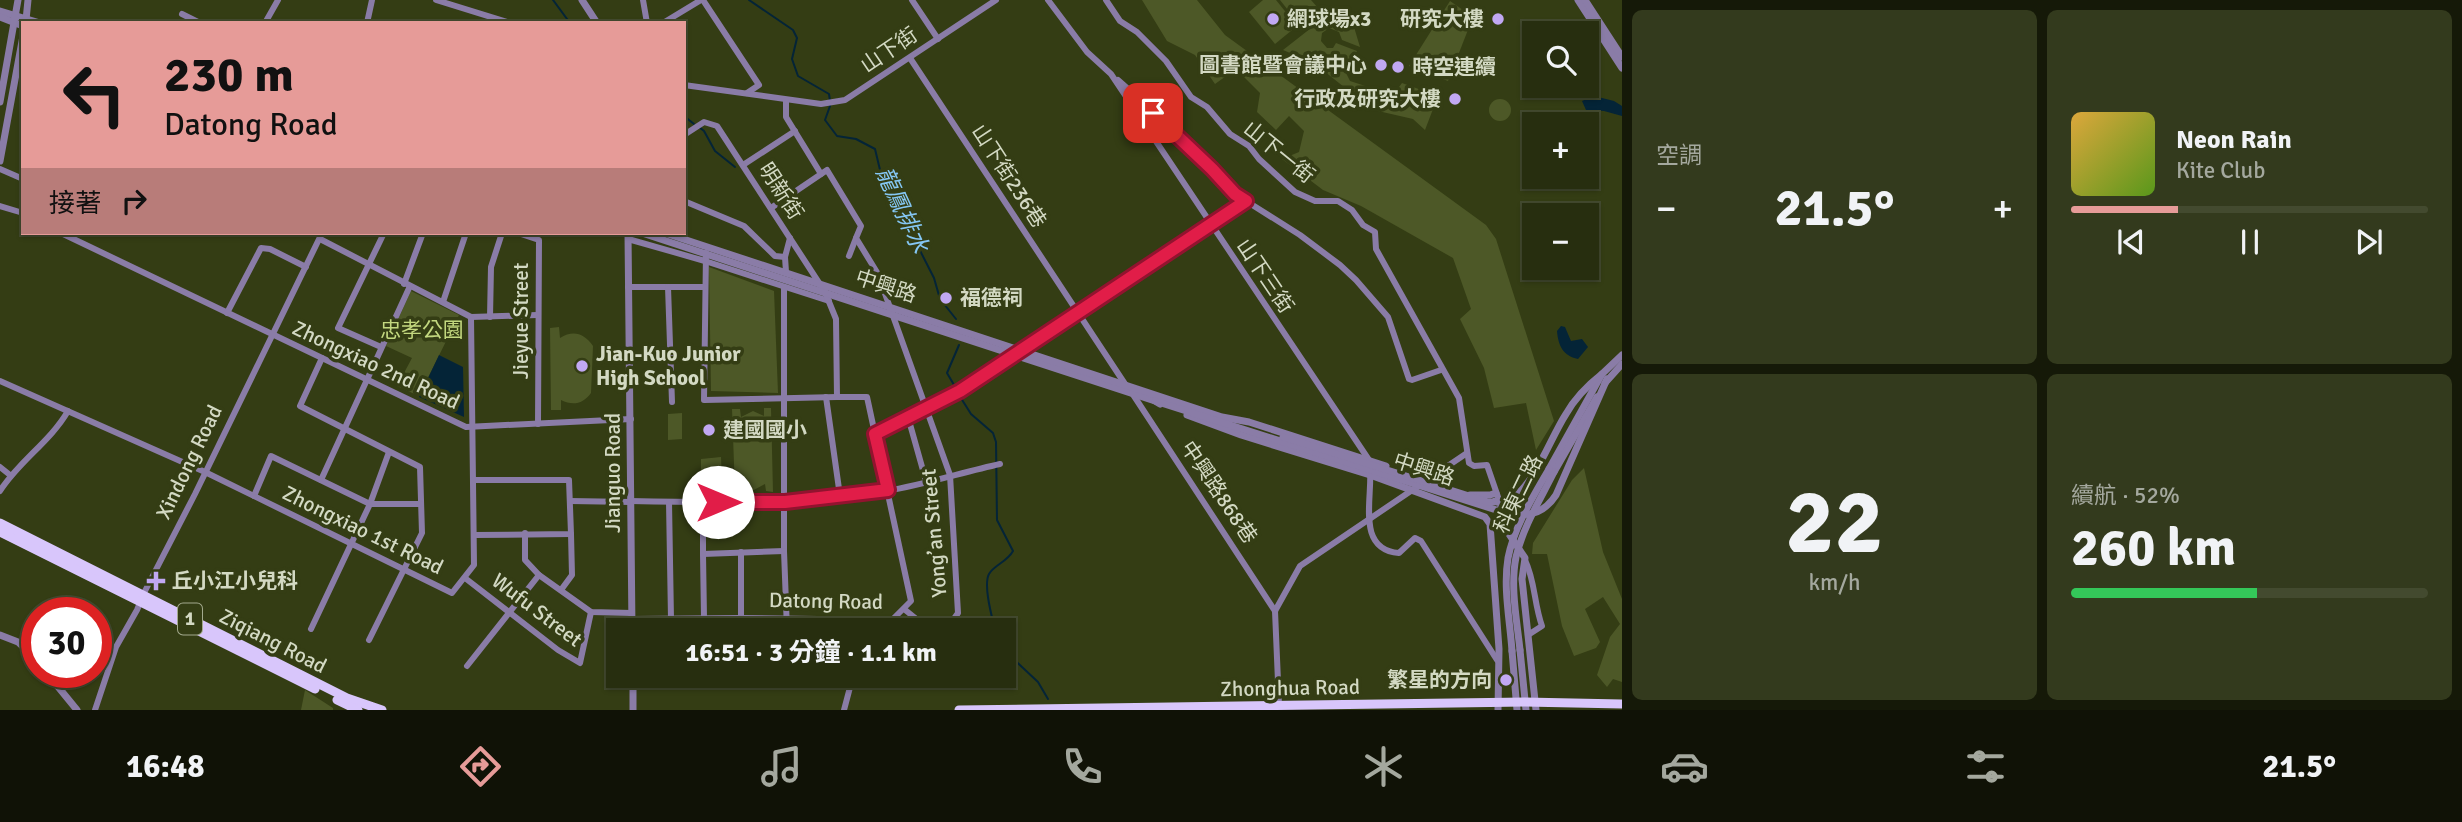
<!DOCTYPE html>
<html lang="zh-TW">
<meta charset="utf-8">
<style>
body{margin:0;font-family:Signika,"Noto Sans TC",sans-serif;background:#333a1d;color:#f1f3f6;height:100vh;display:flex;flex-direction:column;font-size:26px;white-space:nowrap}
*{box-sizing:border-box;margin:0}
p{font-size:23px;color:#a4a89e}
.icon{flex:none;width:38px;height:38px;fill:none;stroke:currentColor;stroke-width:2;stroke-linecap:round;stroke-linejoin:round}
.map{position:relative;flex:1;overflow:hidden}
.drawer{display:flex;flex-direction:column;gap:10px;padding:10px;background:#151908;width:840px}
.drawer>*{flex:none}
.guide{position:absolute;left:21px;top:21px;width:665px;height:214px;border-radius:0px;box-shadow:0 2px 5px #0004,0 0 0 2px #434a2f;background:#e69b98;color:#111;overflow:hidden}
.buttons{position:absolute;left:1522px;top:21px;display:grid;gap:14px}
.buttons a{display:grid;place-items:center;width:77px;height:77px;border-radius:0px;background:#272e0f;box-shadow:0 2px 5px #0004,0 0 0 2px #434a2f;font-size:35px}
.speed{position:absolute;left:21px;top:597px;display:flex;gap:14px;font-size:35px;font-weight:700;text-align:center}
.speed>*{display:grid;place-content:center;width:91px;height:91px;border-radius:50%;background:#272e0f;box-shadow:0 2px 5px #0004,0 0 0 2px #434a2f;line-height:1}
.speed .limit{border:10px solid #d22;background:#fff;color:#111}
.pin{position:absolute;display:grid;place-items:center;width:60px;height:60px;color:#fff;margin:-30px;border-radius:14px;box-shadow:0 4px 10px #0006}
.me{position:absolute;width:77px;margin:-38px;rotate:90deg;stroke-linejoin:round;filter:drop-shadow(0 0 5px #0008)}
.turn{display:flex;align-items:center;gap:24px;height:147px;padding:0 28px;font-size:32px}
.turn .icon{width:91px;height:91px;stroke-width:2.5}
.turn b{display:block;font-size:49px;line-height:60px}
.then{display:flex;align-items:center;height:66px;padding:0 28px;background:#0003;gap:14px;font-size:26px}
.big{font-size:52px;font-weight:700;line-height:1.1}
.drawer .tile{flex:1;display:flex;flex-direction:column;justify-content:center;gap:10px;min-width:0;padding:0 24px;border-radius:10px;background:#333a1d}
.drawer .dial{align-items:center;gap:0}
.dial b{font-size:91px;line-height:1}
.song{display:flex;align-items:center;gap:21px}
.cover{width:84px;height:84px;border-radius:10px;background:linear-gradient(135deg,hsl(40 70% 55%),hsl(90 70% 35%))}
.played{height:7px;border-radius:4px;background:linear-gradient(90deg,#e69b98 30%,#434a2f 30%)}
.keys{display:flex;justify-content:space-around;direction:ltr}
.heat{display:flex;justify-content:space-between;align-items:center;font-size:38px;direction:ltr}
.charge{height:10px;border-radius:5px;background:linear-gradient(90deg,#34c759 52%,#434a2f 0)}
.drawer .tiles{flex:1;display:grid;gap:10px;grid-template-columns:repeat(2,1fr)}
.trip{position:absolute;left:606px;top:618px;width:410px;height:70px;border-radius:0px;background:#272e0f;box-shadow:0 2px 5px #0004,0 0 0 2px #434a2f;font-weight:700;line-height:70px;text-align:center}
.tabs{display:flex;height:112px;justify-content:space-around;align-items:center;background:#101206;color:#a4a89e}
.tabs .icon{width:49px;height:49px}
.tabs .on{color:#e69b98}
.tabs b{font-size:32px;color:#f1f3f6}
main{display:flex;flex:1;min-height:0}
.map>svg:first-child{display:block}
</style>
<main>
<div class="map">
<svg width="1622" height="710" viewBox="0 0 1622 710">
<rect width="100%" height="100%" fill="#343d14"/>
<g fill="#4d5827">
<path d="M1142 0H1197L1225 35 1486 225 1496 239 1554 421 1536 450 1526 403 1494 408 1484 368 1460 319 1471 309 1453 258 1361 206 1323 190 1282 159 1299 152 1304 131 1289 116 1276 130 1257 112 1260 93 1236 69 1215 84 1195 55 1167 41Z"/>
<path d="M1263 0H1276L1297 26 1275 44 1249 12Z"/>
<path d="M1280 0H1311L1318 8 1299 24Z"/>
<path d="M1450 1 1473 17 1448 81 1409 66Z"/>
<path d="M1346 16 1351 17 1360 47 1342 40 1339 32 1329 28 1322 33 1321 41 1327 48H1333L1336 43 1357 51 1346 73 1350 81 1393 95 1402 83 1438 96 1425 130 1413 119 1378 111 1349 91 1314 63 1283 50 1320 21Z"/>
<circle cx="1500" cy="110" r="11"/>
<path d="M709 267 774 291 778 393 711 391Z"/>
<path d="M411 291 459 315 419 396 397 386 412 358 386 346Z"/>
<path d="M559 327 560 338C573 330 584 333 593 346L591 393C583 404 573 406 561 400V410H551L550 328Z"/>
<path d="M764 408H771L773 492 766 491 765 484 752 491 741 486V492L735 491 732 409H740L741 417 753 411 764 416Z"/>
<path d="M682 413V439L668 440V414Z"/>
<path d="M721 457 722 480 701 482V459Z"/>
<path d="M1584 468 1603 552 1622 599V682L1613 679 1607 687 1597 675 1610 637 1620 624 1603 597 1585 609 1600 642 1596 648 1574 656 1562 626 1547 554H1532L1533 543 1572 480Z"/>
<path d="M305 690 333 708V710H301Z"/>
</g>
<g fill="#042437">
<path d="M1594 96 1614 101 1622 106V116L1604 111 1586 110 1582 101Z"/>
<path d="M1561 326 1565 327 1571 341 1582 339 1588 347 1578 359C1563 356 1558 345 1557 331Z"/>
<path d="M439 355 463 367 464 417 419 397Z"/>
</g>
<g fill="none" stroke-linecap="round" stroke-linejoin="round">
<g stroke="#042437" stroke-width="2">
<path d="M553 0 570 23"/>
<path d="M749 0 793 30 797 38 792 59 798 76 829 94 830 101"/>
<path d="M830 106 825 120 837 136 856 139 875 149 881 174 934 278 940 299 956 319"/>
<path d="M684 116 694 124"/>
<path d="M699 127 704 131 715 151 735 167"/>
<path d="M957 390 947 373 959 345"/>
<path d="M959 395 971 414 993 433 996 442 997 520 1013 551C1007 562 994 565 989 574 983 585 992 617 995 630"/>
<path d="M867 630 869 624"/>
<path d="M1003 649 1038 682 1048 699"/>
</g>
<g stroke="#8a7ca7" stroke-width="6">
<path d="M436 0 510 23"/>
<path d="M643 0 647 23"/>
<path d="M703 0 759 85 747 93"/>
<path d="M912 0 938 39"/>
<path d="M1048 0 1087 52 1111 74 1369 460C1376 490 1352 549 1399 553L1415 538 1421 541 1497 660"/>
<path d="M1106 0 1120 21 1137 32 1166 61 1191 97 1207 107 1230 134 1249 146 1259 159 1295 192 1315 201H1338L1352 210 1363 225 1375 232 1376 249 1459 398 1469 463 1474 466 1487 465 1498 497"/>
<path d="M182 14 200 23"/>
<path d="M265 23 278 0"/>
<path d="M367 23 372 0"/>
<path d="M663 23 701 0"/>
<path d="M910 58 1125 384"/>
<path d="M1118 80 1164 121 1235 194 1300 235 1340 265 1356 280 1388 317 1409 379 1412 380 1441 370"/>
<path d="M684 85 821 104 845 100 996 0"/>
<path d="M786 100V117L821 174"/>
<path d="M743 165 795 131"/>
<path d="M0 169 23 179"/>
<path d="M684 201 744 226 775 256 785 257 786 272"/>
<path d="M0 206 23 213"/>
<path d="M771 208 827 170 861 226 856 238 878 274 950 475 958 613 946 630"/>
<path d="M61 233 466 427 631 419"/>
<path d="M518 233 539 240 538 424"/>
<path d="M320 239 471 317 537 315"/>
<path d="M628 239 705 261 829 301"/>
<path d="M706 253 704 400 837 397"/>
<path d="M849 256 856 238"/>
<path d="M785 257 790 238"/>
<path d="M404 284 423 233"/>
<path d="M628 287H705"/>
<path d="M668 287 672 402"/>
<path d="M784 287V551L787 630"/>
<path d="M443 302 466 233"/>
<path d="M227 313 261 248 270 249 306 267"/>
<path d="M490 317 491 267 502 233"/>
<path d="M381 347 338 328 384 233"/>
<path d="M1024 350 1246 201"/>
<path d="M322 358 300 406 420 467 422 533 369 640"/>
<path d="M0 381 205 472 452 593 474 565 471 317"/>
<path d="M1132 393 1275 611"/>
<path d="M826 397 840 496"/>
<path d="M908 417 926 481"/>
<path d="M875 434 951 396 1016 355"/>
<path d="M0 467 10 475"/>
<path d="M321 480 410 286"/>
<path d="M473 480H569L571 534 474 535"/>
<path d="M0 491C19 461 50 442 68 411"/>
<path d="M254 496 271 456 370 504H421"/>
<path d="M570 501 631 502"/>
<path d="M630 501C718 503 799 504 886 491 924 485 963 472 1000 464"/>
<path d="M669 502 671 619"/>
<path d="M703 503V554L784 551"/>
<path d="M525 533V560L539 575 591 612 632 613"/>
<path d="M703 554 704 618"/>
<path d="M1525 560C1535 580 1534 604 1542 626L1528 635"/>
<path d="M465 578 558 650 580 663 591 612"/>
<path d="M561 590 572 575 571 534"/>
<path d="M904 609 930 630"/>
<path d="M741 618V552"/>
<path d="M632 619 741 618 892 620 911 601 867 397H837L836 319 825 292 717 126 704 122 684 135"/>
<path d="M685 619 686 630"/>
<path d="M841 619V630"/>
<path d="M311 629 370 504 389 452"/>
<path d="M467 666 539 575"/>
<path d="M1279 705 1275 611 1300 566 1467 453"/>
<path d="M95 710 116 647 137 610 145 591 195 494 322 233"/>
<path d="M844 710 853 676"/>
</g>
<g stroke="#8a7ca7" stroke-width="7">
<path d="M582 0 597 23"/>
<path d="M1578 0 1622 68"/>
<path d="M1585 0 1622 57"/>
<path d="M0 11 40 23"/>
<path d="M0 17 23 26"/>
<path d="M26 20 28 0"/>
<path d="M0 102 18 0"/>
<path d="M0 161 23 36"/>
<path d="M628 233 632 630"/>
<path d="M642 233 1155 401 1160 404"/>
<path d="M665 233 1222 417 1249 422 1386 466"/>
<path d="M1605 383 1622 364"/>
<path d="M1187 415 1241 435 1370 475 1485 517 1490 524 1499 649 1498 710"/>
<path d="M1549 469 1602 374 1622 355"/>
<path d="M1554 472 1597 397"/>
<path d="M1470 495H1490L1496 493"/>
<path d="M1495 501 1500 503 1507 531 1525 558 1522 579 1536 710"/>
<path d="M0 635 18 642 37 660"/>
<path d="M1520 650 1526 710"/>
<path d="M1512 651 1517 710"/>
<path d="M46 672 77 710"/>
<path d="M633 676V710"/>
</g>
<g stroke="#d8c6fb" stroke-width="9">
<path d="M0 523 347 698 382 710"/>
<path d="M0 532 315 689"/>
<path d="M337 700 358 710"/>
<path d="M959 710 1525 702 1622 704"/>
</g>
<g stroke="#8a7ca7" stroke-width="7">
<path d="M1155 401 1512 515C1532 516 1545 512 1556 495L1607 379"/>
<path d="M1283 437 1488 502C1497 502 1506 502 1514 497 1536 481 1551 437 1566 414 1575 398 1588 385 1602 374"/>
<path d="M1520 650C1517 621 1510 587 1516 557 1523 527 1540 500 1554 472"/>
<path d="M1512 651C1510 621 1503 588 1508 558 1514 527 1533 497 1549 469"/>
</g>
</g>
<g fill="none" stroke-linecap="round" stroke-linejoin="round">
<defs>
<path id="route" d="M718 502H785L888 490 875 434 960 391 1246 201 1235 194 1212 169 1153 113"/>
</defs>
<use href="#route" stroke="#92132f" stroke-width="18"/>
<use href="#route" stroke="#e11d48" stroke-width="12"/>
</g>
<g fill="#c1a8f3" stroke="#343d14" stroke-width="2.5">
<circle cx="1273" cy="19" r="7"/>
<circle cx="1498" cy="19" r="7"/>
<circle cx="1381" cy="65" r="7"/>
<circle cx="1398" cy="67" r="7"/>
<circle cx="1455" cy="99" r="7"/>
<circle cx="946" cy="298" r="7"/>
<circle cx="582" cy="366" r="7"/>
<circle cx="709" cy="430" r="7"/>
<path d="M152.5 570.5h7v7h7v7h-7v7h-7v-7h-7v-7h7z"/>
<circle cx="1506" cy="680" r="7"/>
</g>
<g text-anchor="middle" dominant-baseline="central" stroke-width="7" stroke-linejoin="round" paint-order="stroke">
<rect fill="#343d14" stroke="#a3aa8e" stroke-width="2" x="178" y="603.5" width="24" height="31" rx="5"/>
<g font-size="19" font-weight="bold" fill="#d3d9c3">
<text x="190" y="619">1</text>
</g>
<g font-size="21" font-weight="bold" fill="#d3d9c3" stroke="#343d14" text-anchor="start">
<text x="1287" y="19">網球場x3</text>
<text x="1484" y="19" text-anchor="end">研究大樓</text>
<text x="1367" y="65" text-anchor="end">圖書館暨會議中心</text>
<text x="1412" y="67">時空連續</text>
<text x="1441" y="99" text-anchor="end">行政及研究大樓</text>
<text x="960" y="298">福德祠</text>
<text x="596" y="354">Jian-Kuo Junior<tspan x="596" dy="24">High School</tspan></text>
<text x="723" y="430">建國國小</text>
<text x="172" y="581">丘小江小兒科</text>
<text x="1492" y="680" text-anchor="end">繁星的方向</text>
</g>
<g font-size="21" fill="#d3d9c3" stroke="#343d14">
<text transform="translate(889 50) rotate(-34)">山下街</text>
<text transform="translate(1279 152) rotate(39)">山下一街</text>
<text transform="translate(1009 176) rotate(57)">山下街236巷</text>
<text transform="translate(781 191) rotate(57)">明新街</text>
<text transform="translate(1265 276) rotate(56)">山下三街</text>
<text transform="translate(886 286) rotate(18)">中興路</text>
<text transform="translate(521 321) rotate(-90)">Jieyue Street</text>
<text transform="translate(376 365) rotate(25)">Zhongxiao 2nd Road</text>
<text transform="translate(189 462) rotate(-64)">Xindong Road</text>
<text transform="translate(1424 469) rotate(18)">中興路</text>
<text transform="translate(613 473) rotate(-90)">Jianguo Road</text>
<text transform="translate(1219 492) rotate(56)">中興路868巷</text>
<text transform="translate(1518 494) rotate(-64)">科東二路</text>
<text transform="translate(363 530) rotate(26)">Zhongxiao 1st Road</text>
<text transform="translate(934 533) rotate(-95)">Yong’an Street</text>
<text transform="translate(826 601) rotate(1)">Datong Road</text>
<text transform="translate(537 610) rotate(37)">Wufu Street</text>
<text transform="translate(273 641) rotate(27)">Ziqiang Road</text>
<text transform="translate(1290 688) rotate(-1)">Zhonghua Road</text>
</g>
<g font-size="21" fill="#c3d87f" stroke="#343d14">
<text x="422" y="330">忠孝公園</text>
</g>
<g font-size="23" font-style="italic" fill="#85c7f4" stroke="#343d14">
<text transform="translate(902 210) rotate(65)">龍鳳排水</text>
</g>
</g>
</svg>
<div class="buttons">
<a><svg class="icon" aria-label="search" viewBox="0 0 24 24"><circle cx="10" cy="10" r="6"/><path d="M15 15l6 6"/></svg></a>
<a>+</a>
<a>−</a>
</div>
<div class="speed"><div class="limit">30</div></div>
<div class="pin" style="left:1153px;top:113px;background:#d93025"><svg class="icon" aria-label="arrive" viewBox="0 0 24 24"><path d="M6 21V4h12l-3 4 3 4H6"/></svg></div>
<svg class="me" style="left:718px;top:502px" viewBox="-20 -20 40 40"><circle r="19" fill="#fff"/><path d="M0-13L10 11 0 6-10 11z" fill="#e11d48"/></svg>
<div class="trip">16:51 · 3 分鐘 · 1.1 km</div>
<div class="guide">
<div class="turn"><svg class="icon" aria-label="left" viewBox="0 0 24 24"><path d="M17 20v-9H6M10 6l-5 5 5 5"/></svg><div><b>230 m</b>Datong Road</div></div>
<div class="then">接著<svg class="icon" aria-label="right" viewBox="0 0 24 24"><path d="M7 20v-9h11M14 6l5 5-5 5"/></svg></div>
</div>
</div>
<section class="drawer">
<div class="tiles">
<div class="tile"><p>空調</p>
<div class="heat"><a>−</a><b class="big">21.5°</b><a>+</a></div>
</div>
<div class="tile">
<div class="song"><i class="cover"></i><div><b>Neon Rain</b><p>Kite Club</p></div></div>
<div class="played"></div>
<div class="keys"><svg class="icon" aria-label="previous" viewBox="0 0 24 24"><path d="M18 5L8 12l10 7zM5 5v14"/></svg><svg class="icon" aria-label="pause" viewBox="0 0 24 24"><path d="M8 5v14M16 5v14"/></svg><svg class="icon" aria-label="next" viewBox="0 0 24 24"><path d="M6 5l10 7-10 7zM19 5v14"/></svg></div>
</div>
<div class="tile dial"><b>22</b><p>km/h</p></div>
<div class="tile"><p>續航 · 52%</p><b class="big">260 km</b><div class="charge"></div></div>
</div>
</section>
</main>
<nav class="tabs">
<b>16:48</b>
<svg class="icon on" aria-label="directions" viewBox="0 0 24 24"><path d="M12 3l9 9-9 9-9-9zM9 14v-3h6M13 9l2 2-2 2"/></svg>
<svg class="icon" aria-label="music" viewBox="0 0 24 24"><path d="M9 18V5l10-2v13"/><circle cx="6" cy="18" r="3"/><circle cx="16" cy="16" r="3"/></svg>
<svg class="icon" aria-label="phone" viewBox="0 0 24 24"><path d="M5 4h4l2 5-3 2q2 4 5 5l2-3 5 2v4C11 20 4 13 5 4z"/></svg>
<svg class="icon" aria-label="climate" viewBox="0 0 24 24"><path d="M12 3v18M4 7l16 10M4 17L20 7"/></svg>
<svg class="icon" aria-label="car" viewBox="0 0 24 24"><path d="M5 17H2v-5l4-1 3-4h7l3 4 3 1v5h-3M9 17h6M6 11h13"/><circle cx="7" cy="17" r="2"/><circle cx="17" cy="17" r="2"/></svg>
<svg class="icon" aria-label="filters" viewBox="0 0 24 24"><path d="M4 7h16M4 17h16"/><circle cx="9" cy="7" r="2"/><circle cx="15" cy="17" r="2"/></svg>
<b>21.5°</b>
</nav>
